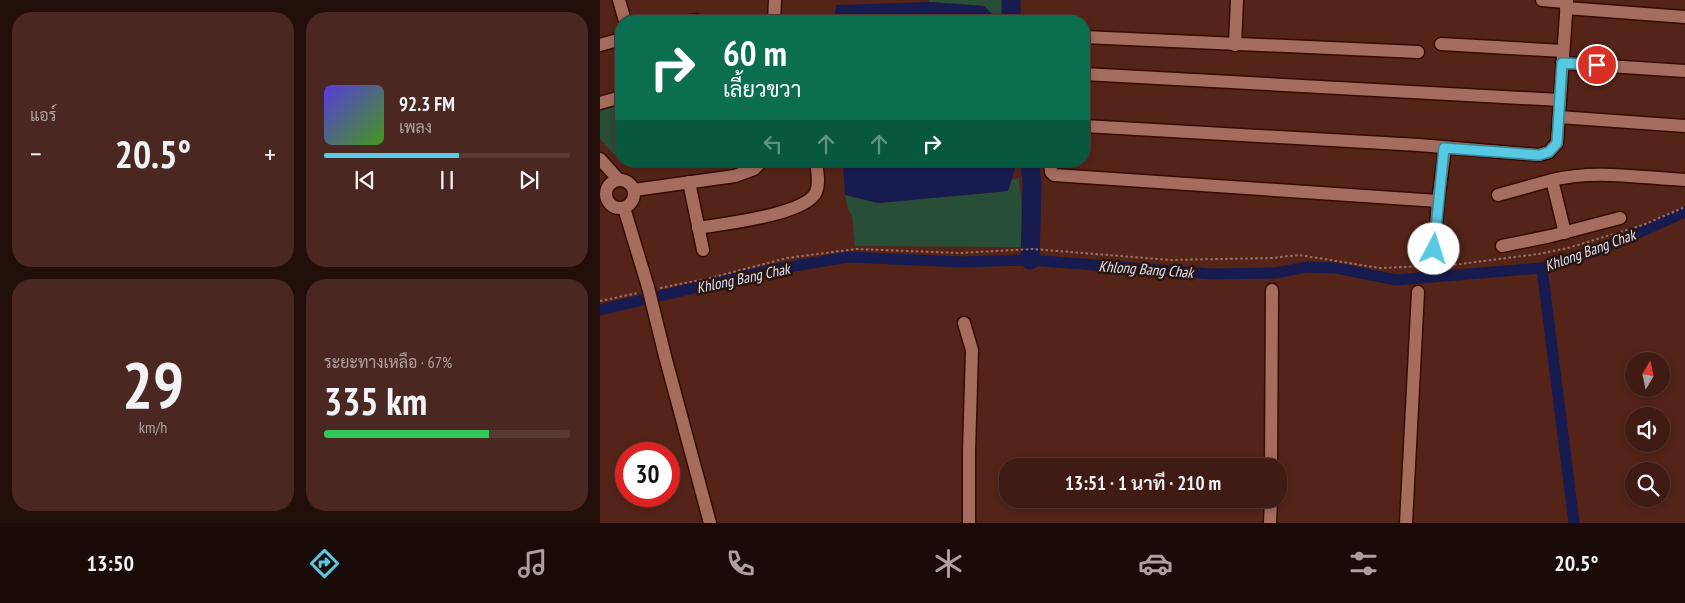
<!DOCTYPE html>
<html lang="th">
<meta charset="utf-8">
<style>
body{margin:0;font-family:"PT Sans Narrow",Sarabun,sans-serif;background:#4a2821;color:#f1f3f6;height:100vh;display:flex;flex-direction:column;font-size:19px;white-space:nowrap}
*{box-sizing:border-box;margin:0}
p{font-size:16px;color:#ada1a0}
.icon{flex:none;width:28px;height:28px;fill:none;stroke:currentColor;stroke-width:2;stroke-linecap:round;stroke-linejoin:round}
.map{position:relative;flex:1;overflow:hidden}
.drawer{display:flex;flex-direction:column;gap:12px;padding:12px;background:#230f0a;width:600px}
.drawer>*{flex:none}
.hud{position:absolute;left:15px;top:15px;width:475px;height:152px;border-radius:20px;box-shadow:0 2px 8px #0003,0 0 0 1px #583933;background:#0b6e4f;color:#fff;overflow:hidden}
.needle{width:32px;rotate:9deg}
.fabs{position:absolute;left:1025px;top:352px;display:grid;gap:10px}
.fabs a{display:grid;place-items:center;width:45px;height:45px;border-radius:50%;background:#3f1b13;box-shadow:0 2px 8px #0003,0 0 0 1px #583933;font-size:25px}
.speed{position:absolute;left:15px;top:442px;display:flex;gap:10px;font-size:25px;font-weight:700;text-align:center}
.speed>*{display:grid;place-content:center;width:65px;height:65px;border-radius:50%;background:#3f1b13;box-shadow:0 2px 8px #0003,0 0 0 1px #583933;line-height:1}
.speed .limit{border:8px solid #d22;background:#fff;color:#111}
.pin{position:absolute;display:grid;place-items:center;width:42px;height:42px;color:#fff;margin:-21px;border:2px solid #fff;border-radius:50%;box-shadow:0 1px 5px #0007}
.me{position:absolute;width:55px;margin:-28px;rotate:5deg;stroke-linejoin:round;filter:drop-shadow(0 0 4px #0008)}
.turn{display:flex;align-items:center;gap:18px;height:105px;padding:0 25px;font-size:22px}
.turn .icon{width:65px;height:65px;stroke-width:2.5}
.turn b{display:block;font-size:35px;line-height:42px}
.lanes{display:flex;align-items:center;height:48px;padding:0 25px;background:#0003;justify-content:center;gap:25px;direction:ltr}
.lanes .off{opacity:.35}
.big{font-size:38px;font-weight:600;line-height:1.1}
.drawer .widget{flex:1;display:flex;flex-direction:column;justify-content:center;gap:8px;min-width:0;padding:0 18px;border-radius:20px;background:#4a2821}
.drawer .dial{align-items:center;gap:0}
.dial b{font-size:65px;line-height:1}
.song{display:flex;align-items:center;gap:15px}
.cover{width:60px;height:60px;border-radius:8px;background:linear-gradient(135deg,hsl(250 70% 55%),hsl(100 70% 35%))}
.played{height:5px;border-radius:2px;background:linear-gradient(90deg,#57c9e2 55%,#583933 55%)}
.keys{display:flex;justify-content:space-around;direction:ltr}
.heat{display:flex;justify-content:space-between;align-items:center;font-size:28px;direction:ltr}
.charge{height:8px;border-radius:4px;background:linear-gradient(90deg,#34c759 67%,#583933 0)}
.drawer .tiles{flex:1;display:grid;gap:12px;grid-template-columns:repeat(2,1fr)}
.trip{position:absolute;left:399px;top:458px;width:288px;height:50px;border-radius:20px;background:#3f1b13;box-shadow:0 2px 8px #0003,0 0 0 1px #583933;font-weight:600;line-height:50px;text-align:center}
.tab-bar{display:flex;height:80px;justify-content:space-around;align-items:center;background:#190b08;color:#ada1a0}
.tab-bar .icon{width:35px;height:35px}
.tab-bar .current{color:#57c9e2}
.tab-bar b{font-size:22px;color:#f1f3f6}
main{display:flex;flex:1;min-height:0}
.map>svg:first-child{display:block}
</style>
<main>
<section class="drawer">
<div class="tiles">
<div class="widget"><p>แอร์</p>
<div class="heat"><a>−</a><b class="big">20.5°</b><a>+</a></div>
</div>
<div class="widget">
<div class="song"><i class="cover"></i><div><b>92.3 FM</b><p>เพลง</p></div></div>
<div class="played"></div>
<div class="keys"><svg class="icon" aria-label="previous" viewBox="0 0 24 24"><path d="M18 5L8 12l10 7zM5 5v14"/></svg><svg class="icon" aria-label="pause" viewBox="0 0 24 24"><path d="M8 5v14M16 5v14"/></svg><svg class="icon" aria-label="next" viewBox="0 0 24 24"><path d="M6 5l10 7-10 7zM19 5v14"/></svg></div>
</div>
<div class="widget dial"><b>29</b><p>km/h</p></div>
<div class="widget"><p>ระยะทางเหลือ · 67%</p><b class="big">335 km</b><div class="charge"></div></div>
</div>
</section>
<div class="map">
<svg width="1085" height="523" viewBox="0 0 1085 523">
<rect width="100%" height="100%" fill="#542419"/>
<g fill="#294e37">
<path d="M329 0H406L407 21H394L392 14 384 6 329 2Z"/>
<path d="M21 102V160L20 161 0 139V107Z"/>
<path d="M419 178 425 242 421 247 255 246 252 216 248 209 245 195 278 203 408 191 411 180Z"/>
</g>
<g fill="#171b4f">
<path d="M329 2 384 6 392 14 394 21H234L236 5Z"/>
<path d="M243 161H413L415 169 408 191 278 203 245 195Z"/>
</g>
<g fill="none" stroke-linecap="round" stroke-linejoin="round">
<g stroke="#171b4f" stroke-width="11">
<path d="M942 268 974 523"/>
<path d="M0 310 171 270 248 257 362 262 430 260 612 274 675 273 707 267 736 268 796 280 942 268 1002 249 1085 212"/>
</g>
<g stroke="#171b4f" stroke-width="19">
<path d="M411 0V21"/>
<path d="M430 260 432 185 430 161"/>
</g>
<defs>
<g id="minor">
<path d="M19 0 25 21"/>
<path d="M942 0 966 2"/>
<path d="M966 8 1085 17"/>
<path d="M90 21 96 20"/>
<path d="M174 21 175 0"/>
<path d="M484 37 818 52"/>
<path d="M841 44 963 51"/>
<path d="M0 45 21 39"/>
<path d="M635 45 637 0"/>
<path d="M962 63 1085 71"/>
<path d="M484 74 960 100"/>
<path d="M0 103 21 97"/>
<path d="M959 117 1085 126"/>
<path d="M484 126 819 145 939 155 949 152 957 143 967 0"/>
<path d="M0 159 19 180"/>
<path d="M450 161 451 172 454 175 838 201 845 149"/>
<circle cx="20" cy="194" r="14"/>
<path d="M89 182 103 250"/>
<path d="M34 190 135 176 154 169 162 161"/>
<path d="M898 195 952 180"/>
<path d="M24 208 48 287"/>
<path d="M98 228C122 224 206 215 216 192 220 183 217 171 216 161"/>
<path d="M965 233 952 180C995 169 1042 178 1085 180"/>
<path d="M902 246 951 236 1020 218"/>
<path d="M834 249 838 201"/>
<path d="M364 323 372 350 369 451V523"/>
<path d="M65 356 110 523"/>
<path d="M671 466 672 290"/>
<path d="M670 523 671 499"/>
<path d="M806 523 818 292"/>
</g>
</defs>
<use href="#minor" stroke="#370a02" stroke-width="15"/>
<g stroke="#987066" stroke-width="2" stroke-dasharray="2.5 2.5" stroke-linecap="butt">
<path d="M60 288 110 278 187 258 256 249 359 253 433 249 570 260 672 258 699 255 780 268 853 265 938 254 968 248 1043 225 1085 207"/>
<path d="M0 301 38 293"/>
</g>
<use href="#minor" stroke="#a46d5f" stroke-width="12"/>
<defs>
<path id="minor-bridge" d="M48 287 65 356"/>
</defs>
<use href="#minor-bridge" stroke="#370a02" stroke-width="15" stroke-linecap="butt"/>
<use href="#minor-bridge" stroke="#a46d5f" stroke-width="12"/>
</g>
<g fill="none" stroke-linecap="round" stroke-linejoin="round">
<defs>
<path id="route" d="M834 249 844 148 939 155 949 152 957 143 962 63 997 65"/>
</defs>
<use href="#route" stroke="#398393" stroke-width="12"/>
<use href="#route" stroke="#57c9e2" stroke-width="9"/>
</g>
<g text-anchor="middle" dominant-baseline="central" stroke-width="5" stroke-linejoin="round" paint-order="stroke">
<g font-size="15" font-style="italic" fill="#dbe0f2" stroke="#2b1510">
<text transform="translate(990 250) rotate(-20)">Khlong Bang Chak</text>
<text transform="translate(546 269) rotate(4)">Khlong Bang Chak</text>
<text transform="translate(143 278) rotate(-12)">Khlong Bang Chak</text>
</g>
</g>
</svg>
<div class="fabs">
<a><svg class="needle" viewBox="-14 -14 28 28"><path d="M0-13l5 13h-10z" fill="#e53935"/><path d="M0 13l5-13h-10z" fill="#ada1a0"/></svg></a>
<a><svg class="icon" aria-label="sound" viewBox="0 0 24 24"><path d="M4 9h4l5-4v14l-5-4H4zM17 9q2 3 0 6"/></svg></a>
<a><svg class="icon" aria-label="search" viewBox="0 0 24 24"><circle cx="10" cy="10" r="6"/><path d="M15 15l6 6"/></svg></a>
</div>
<div class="speed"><div class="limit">30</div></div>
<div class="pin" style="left:997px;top:65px;background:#d93025"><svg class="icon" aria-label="arrive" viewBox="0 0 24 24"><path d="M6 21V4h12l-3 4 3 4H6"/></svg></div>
<svg class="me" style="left:834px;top:249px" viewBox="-20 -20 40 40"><circle r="19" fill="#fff"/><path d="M0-13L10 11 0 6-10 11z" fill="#57c9e2"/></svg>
<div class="trip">13:51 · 1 นาที · 210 m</div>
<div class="hud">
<div class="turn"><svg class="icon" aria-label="right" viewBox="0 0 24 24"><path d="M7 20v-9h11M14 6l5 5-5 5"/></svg><div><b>60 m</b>เลี้ยวขวา</div></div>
<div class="lanes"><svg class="icon off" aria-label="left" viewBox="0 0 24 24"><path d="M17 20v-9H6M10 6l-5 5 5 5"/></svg><svg class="icon off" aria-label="ahead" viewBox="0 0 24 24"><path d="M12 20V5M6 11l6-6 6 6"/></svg><svg class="icon off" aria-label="ahead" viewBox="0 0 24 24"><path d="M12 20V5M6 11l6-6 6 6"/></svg><svg class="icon" aria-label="right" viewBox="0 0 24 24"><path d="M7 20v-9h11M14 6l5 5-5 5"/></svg></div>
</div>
</div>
</main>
<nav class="tab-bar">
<b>13:50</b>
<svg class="icon current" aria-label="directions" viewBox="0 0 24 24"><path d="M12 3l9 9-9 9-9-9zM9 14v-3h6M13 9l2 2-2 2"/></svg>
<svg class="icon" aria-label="music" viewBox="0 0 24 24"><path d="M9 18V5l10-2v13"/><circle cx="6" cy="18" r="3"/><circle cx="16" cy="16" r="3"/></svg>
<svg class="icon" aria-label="phone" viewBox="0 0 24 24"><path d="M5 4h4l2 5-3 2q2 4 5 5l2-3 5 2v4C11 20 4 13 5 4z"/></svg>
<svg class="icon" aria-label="climate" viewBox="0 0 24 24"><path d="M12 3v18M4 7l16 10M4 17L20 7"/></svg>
<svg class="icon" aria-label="car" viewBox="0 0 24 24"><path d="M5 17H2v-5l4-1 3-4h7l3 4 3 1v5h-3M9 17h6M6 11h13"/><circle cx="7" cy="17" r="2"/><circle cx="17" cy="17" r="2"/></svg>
<svg class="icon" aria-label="filters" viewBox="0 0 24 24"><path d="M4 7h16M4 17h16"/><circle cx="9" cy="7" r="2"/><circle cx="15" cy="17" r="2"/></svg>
<b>20.5°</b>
</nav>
